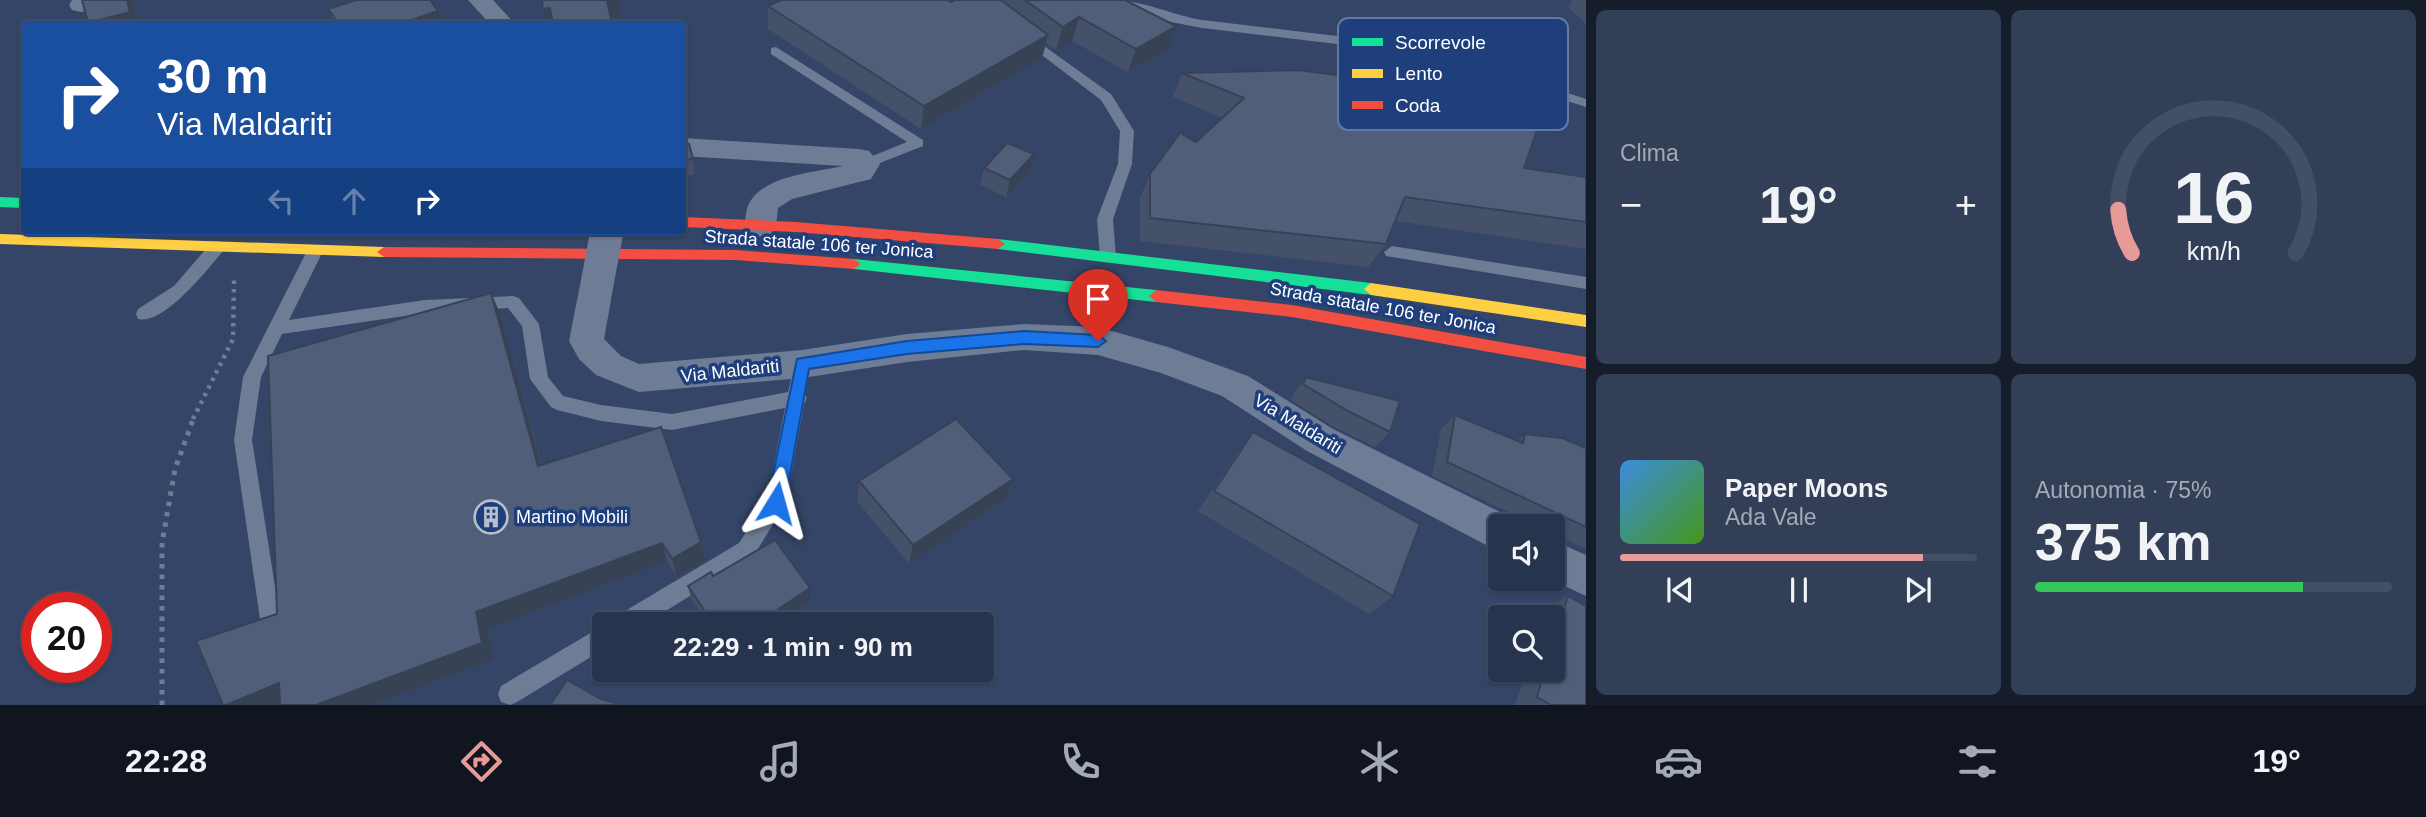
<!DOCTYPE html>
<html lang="it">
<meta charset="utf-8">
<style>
body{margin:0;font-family:Helvetica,sans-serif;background:#333f57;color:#f1f3f6;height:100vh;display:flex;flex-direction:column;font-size:26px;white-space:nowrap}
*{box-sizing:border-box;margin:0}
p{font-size:23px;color:#a4aab6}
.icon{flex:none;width:38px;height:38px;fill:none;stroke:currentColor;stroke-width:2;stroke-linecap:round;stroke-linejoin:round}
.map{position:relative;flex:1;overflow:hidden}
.sheet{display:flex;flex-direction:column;gap:10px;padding:10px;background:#151d2a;width:840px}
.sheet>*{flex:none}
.hud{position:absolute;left:21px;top:21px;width:665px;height:214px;border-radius:7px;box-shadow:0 2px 5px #0004,0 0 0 2px #434f65;background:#1a4fa0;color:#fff;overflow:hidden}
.tools{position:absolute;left:1488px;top:514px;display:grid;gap:14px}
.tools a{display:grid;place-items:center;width:77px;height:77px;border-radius:7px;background:#27344d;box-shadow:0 2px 5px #0004,0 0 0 2px #434f65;font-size:35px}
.speed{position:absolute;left:21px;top:592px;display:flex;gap:14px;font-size:35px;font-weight:700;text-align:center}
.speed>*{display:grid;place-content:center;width:91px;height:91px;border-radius:50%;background:#27344d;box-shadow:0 2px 5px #0004,0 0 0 2px #434f65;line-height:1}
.speed .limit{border:10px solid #d22;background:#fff;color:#111}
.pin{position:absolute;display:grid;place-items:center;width:60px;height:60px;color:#fff;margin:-72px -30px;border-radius:50% 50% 50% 0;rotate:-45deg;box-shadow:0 0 7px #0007}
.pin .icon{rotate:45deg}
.me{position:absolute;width:77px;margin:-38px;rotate:8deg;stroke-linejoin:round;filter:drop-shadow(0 0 5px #0008)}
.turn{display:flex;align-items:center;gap:24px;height:147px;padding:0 21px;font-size:32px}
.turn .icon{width:91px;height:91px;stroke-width:2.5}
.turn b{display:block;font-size:49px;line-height:60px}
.lanes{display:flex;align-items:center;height:66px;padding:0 21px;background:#0003;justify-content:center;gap:35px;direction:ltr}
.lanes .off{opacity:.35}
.big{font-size:52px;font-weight:800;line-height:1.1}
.sheet .card{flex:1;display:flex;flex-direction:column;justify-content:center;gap:10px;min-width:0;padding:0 24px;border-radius:10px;background:#333f57}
.sheet .dial{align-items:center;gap:0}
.dial svg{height:182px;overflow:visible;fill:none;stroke:#434f65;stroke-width:7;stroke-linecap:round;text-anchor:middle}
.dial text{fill:#f1f3f6;stroke:none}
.song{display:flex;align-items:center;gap:21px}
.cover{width:84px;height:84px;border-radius:10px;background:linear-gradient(135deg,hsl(210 70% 55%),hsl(100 70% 35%))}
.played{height:7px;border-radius:4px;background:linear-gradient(90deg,#e69b98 85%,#434f65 85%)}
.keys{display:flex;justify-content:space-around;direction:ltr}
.heat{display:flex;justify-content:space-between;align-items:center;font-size:38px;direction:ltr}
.charge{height:10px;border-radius:5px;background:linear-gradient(90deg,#34c759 75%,#434f65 0)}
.sheet .tiles{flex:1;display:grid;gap:10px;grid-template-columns:repeat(2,1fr)}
.trip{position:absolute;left:592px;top:612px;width:402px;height:70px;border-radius:7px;background:#27344d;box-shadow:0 2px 5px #0004,0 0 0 2px #434f65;font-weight:800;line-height:70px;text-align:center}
.dock{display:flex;height:112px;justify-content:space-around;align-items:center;background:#10151f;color:#a4aab6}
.dock .icon{width:49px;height:49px}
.dock .active{color:#e69b98}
.dock b{font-size:32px;color:#f1f3f6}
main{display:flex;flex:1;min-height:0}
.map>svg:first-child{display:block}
</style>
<main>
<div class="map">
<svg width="1586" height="705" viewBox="0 0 1586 705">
<rect width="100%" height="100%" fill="#344567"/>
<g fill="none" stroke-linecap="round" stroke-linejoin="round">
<path stroke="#6f7c96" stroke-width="4.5" stroke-dasharray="3.5 5" stroke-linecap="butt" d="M193 419 233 339 234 280"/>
<path stroke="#6f7c96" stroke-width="5" stroke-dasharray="4.5 6" stroke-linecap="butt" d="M162 705V543L175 469 194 417"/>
<g fill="#6f7c96" fill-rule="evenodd">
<path d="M1112 0C1143 0 1172 15 1202 20L1403 44 1447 54 1586 99V107L1438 60 1403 52 1202 28 1171 22Z"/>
<path d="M1026 33 1111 94 1134 131 1132 164 1113 219 1116 257 1114 261H1102L1100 257 1097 219 1118 164 1120 131 1101 100 1022 40 1020 37Z"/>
<path d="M776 47 923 140V146L870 167H860L858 164 860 161 907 142 771 54V48Z"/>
<path d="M217 241 225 247 223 251C208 269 163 326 138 319L136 314 138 309 174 286 211 243Z"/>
<path d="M315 245 323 251 289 320 425 300 513 296 519 298 539 324 548 377 563 396 601 405 672 414 788 392 796 359H808L811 364 805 395 807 398 804 404 786 503 753 557 643 625H612L615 617 739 543 767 500 785 408 672 430 601 421 557 410 551 407 530 379 522 326 508 308 425 313 282 334 261 377 252 440 279 612 276 619 268 622 260 619 234 440 243 377 307 251Z"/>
<path d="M1392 246 1586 277V289L1386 256 1384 252Z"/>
<path d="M604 625V649L517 702 510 705 501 702 498 694 501 686Z"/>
</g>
<g fill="#6f7c96" fill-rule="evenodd">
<path d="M72 0H112L109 5 81 12 72 10 69 5Z"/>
<path d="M468 0H493L515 24H490Z"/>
<path d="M682 138 859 149 869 151 880 164 871 179 792 199 778 208 776 226 771 234 760 237 749 234C744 226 745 222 746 213 752 176 813 173 843 166L682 156Z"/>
<path d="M594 287 606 291 611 300 604 339 621 356 639 364 802 350 907 334 1024 324 1098 327 1168 347 1248 376 1333 429 1514 519 1518 527H1500V550L1486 545 1307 451 1222 396 1161 373 1098 355 1024 350 907 362 802 378 639 392 596 375 579 359 569 341 577 300 582 291Z"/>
<path d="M1552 540 1586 555V596L1550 579Z"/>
</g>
<g fill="#16e098" fill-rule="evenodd">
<path d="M0 197 24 198V208L0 207Z"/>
<path d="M998 239 1371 283 1378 289 1371 295 998 249 991 244Z"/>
<path d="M854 259 1156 290 1163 296 1156 302 854 269 847 264Z"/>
</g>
<g fill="#ffcf43" fill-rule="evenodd">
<path d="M0 234 384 247 391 252 384 257 0 244Z"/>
<path d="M1371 283 1586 315V327L1371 295 1364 289Z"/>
</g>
<g fill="#f24e42" fill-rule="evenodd">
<path d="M682 217 796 222 998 239 1005 244 998 249 796 232 682 227Z"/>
<path d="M384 247 736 250 854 259 861 264 854 269 736 260 384 257 377 252Z"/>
<path d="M1156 290 1292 305 1586 357V369L1292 317 1156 302 1149 296Z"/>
</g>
<path stroke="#6f7c96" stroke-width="33" d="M594 300 607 231"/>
</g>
<g fill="#455168">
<path d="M955 0H1125L1167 50 1128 72 1072 41 1056 50 1046 43 1042 58 921 129 768 29V6L951 2Z"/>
<path d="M1573 0H1586V24L1568 7Z"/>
<path d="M328 9 443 23 439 24H335Z"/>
<path d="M1465 65 1524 168 1586 177V249L1395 221 1386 244 1368 267 1140 241V198L1150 174 1196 142 1223 118 1173 97 1182 73 1344 76 1461 71Z"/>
<path d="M682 142 693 159 694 175 682 176Z"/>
<path d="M984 168 1030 171 1006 197 980 185Z"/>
<path d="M491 293 501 316 542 465 701 542 705 560 677 577 667 561 488 629 494 659 372 705H223L277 614Z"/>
<path d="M1306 377 1390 432 1375 447 1334 427 1291 400 1294 393Z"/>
<path d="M1455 415 1517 441 1525 434 1586 448V549L1552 533V527H1540L1432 476 1441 429Z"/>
<path d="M1253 432 1393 596 1369 614 1198 511 1237 453Z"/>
<path d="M859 481 1005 499 909 564 857 501Z"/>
<path d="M713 576 810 588V601L774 625H709L691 598 688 586Z"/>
<path d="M1568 596 1586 705H1515L1526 670H1552V618H1543L1546 609Z"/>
</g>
<g fill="#384255">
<path d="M127 0H133L139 24H88V23Z"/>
<path d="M619 0 622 16 610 17 607 1Z"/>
<path d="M550 8 554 24H547L543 9Z"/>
<path d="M438 11 443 23 439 24H400Z"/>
<path d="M1079 17 1072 41 1056 50 1063 27Z"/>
<path d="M1176 26 1167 50 1128 72 1136 49Z"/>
<path d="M1048 35 1042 58 921 129 924 106Z"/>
<path d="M688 85 690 101 682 102V86Z"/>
<path d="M682 120 685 136 682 137Z"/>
<path d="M1034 154 1030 171 1006 197 1010 180Z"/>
<path d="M491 293 501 316 547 487 538 466Z"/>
<path d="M1013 479 1005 499 909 564 913 545Z"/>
<path d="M701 542 705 560 677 577 672 559Z"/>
<path d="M662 543 667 561 488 629 494 659 372 705H316L476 612Z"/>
<path d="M810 588V601L774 625H755Z"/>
<path d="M279 683 283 705H226Z"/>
</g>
<g fill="#505e79" stroke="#384255" stroke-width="2">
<path d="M82 0H127L130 12 88 23Z"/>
<path d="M356 0H430L438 11 400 24H339L328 9Z"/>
<path d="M542 0H613L607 1 612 24H553L550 8 543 9Z"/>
<path d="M781 0H948L951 2 955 0H1001L1048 35 924 106 768 6Z"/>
<path d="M1025 0H1125L1176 26 1136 49 1079 17 1063 27Z"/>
<path d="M1365 40 1426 54 1462 71 1465 65 1550 92 1524 168 1586 177V222L1405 197 1386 244 1150 218V174L1180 133 1196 142 1244 98 1182 73 1298 70 1344 76Z"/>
<path d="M682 70 688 85 682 86Z"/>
<path d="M682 142 689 144 693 159 682 160Z"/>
<path d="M1007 143 1034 154 1010 180 984 168Z"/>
<path d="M491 293 538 466 661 427 701 542 672 559 662 543 476 612 482 643 316 705H280L279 683 226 705H223L196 641 277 614 268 356Z"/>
<path d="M1306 377 1400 401 1390 432 1348 411 1303 384Z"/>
<path d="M1455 415 1523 443 1525 434 1562 438 1586 448V527L1447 462Z"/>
<path d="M956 419 1013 479 913 545 859 481Z"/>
<path d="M1253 432 1420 524 1393 596 1214 491Z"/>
<path d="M775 540 810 588 755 625H714L688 586 711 572 713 576Z"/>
<path d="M1568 596 1586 606V705H1551L1537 697 1545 670H1552V647Z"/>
<path d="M567 680 599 698 621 705H550Z"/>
</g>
<path fill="#1a73e8" stroke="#114b97" stroke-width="2" d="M1024 331 1098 335 1106 341 1098 347 1024 344 907 354 809 369 785 503 782 508 776 511 769 508 767 503 797 359 907 341Z"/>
<defs>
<symbol id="building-ring" viewBox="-11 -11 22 22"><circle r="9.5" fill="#1f3f7c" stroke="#b8beca" stroke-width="1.5"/><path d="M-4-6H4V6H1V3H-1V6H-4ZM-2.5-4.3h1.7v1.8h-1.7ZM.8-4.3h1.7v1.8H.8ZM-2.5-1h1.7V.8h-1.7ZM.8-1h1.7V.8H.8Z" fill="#b8beca"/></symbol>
</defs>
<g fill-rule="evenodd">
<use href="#building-ring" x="472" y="498" width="38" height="38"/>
</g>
<g text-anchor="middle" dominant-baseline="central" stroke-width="7" stroke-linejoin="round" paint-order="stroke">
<g font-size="18" fill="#fff" stroke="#1f3f7c">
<text transform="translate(819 244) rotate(4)">Strada statale 106 ter Jonica</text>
<text transform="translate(1383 308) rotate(10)">Strada statale 106 ter Jonica</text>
<text transform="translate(730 371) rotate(-6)">Via Maldariti</text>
<text transform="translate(1298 424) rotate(31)">Via Maldariti</text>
</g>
<g font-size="18" fill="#fff" stroke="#1f3f7c" text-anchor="start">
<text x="516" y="517">Martino Mobili</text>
</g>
</g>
<rect x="1338" y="18" width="230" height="112" rx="10" fill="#1f3f7c" stroke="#6279a3" stroke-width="2"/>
<rect x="1352" y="38" width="31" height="8" fill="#16e098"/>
<rect x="1352" y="69" width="31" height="9" fill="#ffcf43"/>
<rect x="1352" y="101" width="31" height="8" fill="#f24e42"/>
<g font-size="19" fill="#fff">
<text x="1395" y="49">Scorrevole</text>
<text x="1395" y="80">Lento</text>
<text x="1395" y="112">Coda</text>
</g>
</svg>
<div class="tools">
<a><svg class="icon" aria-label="sound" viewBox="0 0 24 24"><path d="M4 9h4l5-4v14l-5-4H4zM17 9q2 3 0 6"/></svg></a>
<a><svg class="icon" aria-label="search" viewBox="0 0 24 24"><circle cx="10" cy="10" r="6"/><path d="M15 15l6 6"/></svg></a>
</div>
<div class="speed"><div class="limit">20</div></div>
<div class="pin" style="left:1098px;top:341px;background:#d93025"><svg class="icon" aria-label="arrive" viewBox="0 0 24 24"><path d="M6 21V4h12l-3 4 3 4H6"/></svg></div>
<svg class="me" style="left:776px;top:503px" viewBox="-20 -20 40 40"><path d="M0-17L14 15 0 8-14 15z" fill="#1a73e8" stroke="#fff" stroke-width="4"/></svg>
<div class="trip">22:29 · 1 min · 90 m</div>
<div class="hud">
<div class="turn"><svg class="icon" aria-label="right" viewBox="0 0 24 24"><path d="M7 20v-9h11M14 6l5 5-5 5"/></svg><div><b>30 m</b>Via Maldariti</div></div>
<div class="lanes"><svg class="icon off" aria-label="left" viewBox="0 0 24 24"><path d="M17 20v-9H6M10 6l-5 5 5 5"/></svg><svg class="icon off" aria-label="ahead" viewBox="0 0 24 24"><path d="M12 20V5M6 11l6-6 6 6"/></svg><svg class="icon" aria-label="right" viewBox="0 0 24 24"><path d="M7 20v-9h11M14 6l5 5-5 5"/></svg></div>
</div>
</div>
<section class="sheet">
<div class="tiles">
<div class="card"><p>Clima</p>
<div class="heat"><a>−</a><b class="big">19°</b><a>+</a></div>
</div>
<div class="card dial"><svg viewBox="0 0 100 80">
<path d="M14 69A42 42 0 1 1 86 69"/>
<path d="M14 69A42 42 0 0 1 8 50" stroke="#e69b98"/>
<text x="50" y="56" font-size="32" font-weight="700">16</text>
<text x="50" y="72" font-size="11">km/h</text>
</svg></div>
<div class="card">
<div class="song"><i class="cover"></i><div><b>Paper Moons</b><p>Ada Vale</p></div></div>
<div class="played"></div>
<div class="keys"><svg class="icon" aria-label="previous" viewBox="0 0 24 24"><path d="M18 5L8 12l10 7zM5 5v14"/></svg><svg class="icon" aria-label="pause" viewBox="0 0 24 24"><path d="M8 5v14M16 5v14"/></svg><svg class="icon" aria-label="next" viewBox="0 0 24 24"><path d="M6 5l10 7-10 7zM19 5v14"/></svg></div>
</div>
<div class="card"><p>Autonomia · 75%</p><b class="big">375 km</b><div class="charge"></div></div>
</div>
</section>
</main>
<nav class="dock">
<b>22:28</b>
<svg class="icon active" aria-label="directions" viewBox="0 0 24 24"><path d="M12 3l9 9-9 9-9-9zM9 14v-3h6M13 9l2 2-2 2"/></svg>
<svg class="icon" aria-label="music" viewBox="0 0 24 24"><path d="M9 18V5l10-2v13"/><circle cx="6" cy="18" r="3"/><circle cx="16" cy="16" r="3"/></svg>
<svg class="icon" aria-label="phone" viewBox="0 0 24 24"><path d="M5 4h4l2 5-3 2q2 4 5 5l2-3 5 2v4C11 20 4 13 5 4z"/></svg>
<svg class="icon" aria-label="climate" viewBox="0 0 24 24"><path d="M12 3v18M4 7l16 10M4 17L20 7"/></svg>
<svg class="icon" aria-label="car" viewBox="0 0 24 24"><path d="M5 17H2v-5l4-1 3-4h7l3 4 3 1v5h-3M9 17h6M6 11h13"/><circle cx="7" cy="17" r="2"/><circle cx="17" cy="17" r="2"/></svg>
<svg class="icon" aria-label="filters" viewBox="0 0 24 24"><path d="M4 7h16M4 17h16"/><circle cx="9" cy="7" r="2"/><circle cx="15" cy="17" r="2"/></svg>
<b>19°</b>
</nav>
